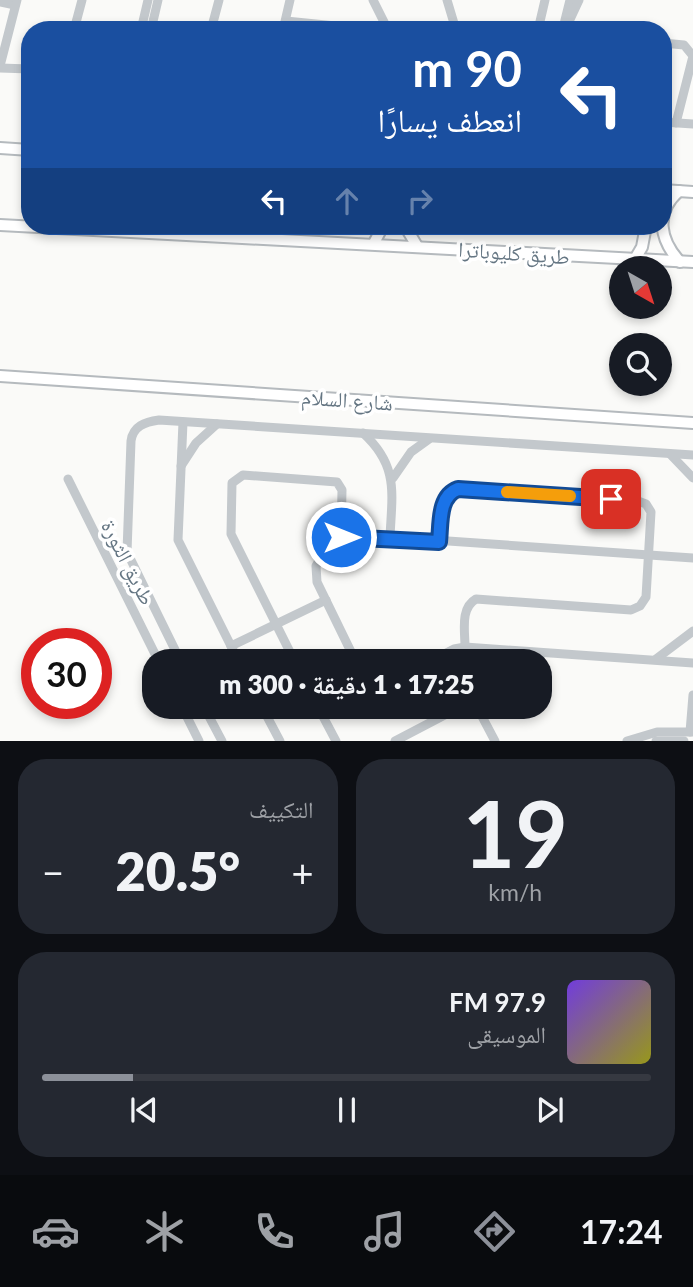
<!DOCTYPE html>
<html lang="ar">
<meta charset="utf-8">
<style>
body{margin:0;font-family:Lato,"Noto Naskh Arabic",sans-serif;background:#242831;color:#f1f3f6;direction:rtl;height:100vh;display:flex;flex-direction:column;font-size:26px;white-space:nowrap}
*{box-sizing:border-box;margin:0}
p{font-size:23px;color:#9ea1a6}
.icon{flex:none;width:38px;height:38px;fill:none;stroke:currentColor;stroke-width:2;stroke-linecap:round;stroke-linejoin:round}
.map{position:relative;height:741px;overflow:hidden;direction:ltr}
.side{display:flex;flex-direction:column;gap:18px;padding:18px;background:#0d0f14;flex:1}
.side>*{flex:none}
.guide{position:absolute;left:21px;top:21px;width:651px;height:214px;border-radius:28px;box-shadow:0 4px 10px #0003;direction:rtl;background:#1a4fa0;color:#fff;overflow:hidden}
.needle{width:46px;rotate:141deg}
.tools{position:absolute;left:609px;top:256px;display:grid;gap:14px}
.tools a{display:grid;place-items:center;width:63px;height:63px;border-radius:50%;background:#171b24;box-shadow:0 4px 10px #0003;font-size:35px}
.speed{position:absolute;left:21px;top:628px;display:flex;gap:14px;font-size:35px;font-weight:700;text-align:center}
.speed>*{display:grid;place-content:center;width:91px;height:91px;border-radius:50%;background:#171b24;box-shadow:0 4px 10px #0003;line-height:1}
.speed .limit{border:10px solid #d22;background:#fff;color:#111}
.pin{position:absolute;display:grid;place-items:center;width:60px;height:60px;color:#fff;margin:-30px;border-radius:14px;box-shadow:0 4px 10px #0006}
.me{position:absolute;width:77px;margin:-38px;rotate:90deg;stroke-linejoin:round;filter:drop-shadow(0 0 5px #0008)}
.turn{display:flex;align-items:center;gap:24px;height:147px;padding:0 35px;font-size:32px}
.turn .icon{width:91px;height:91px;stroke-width:2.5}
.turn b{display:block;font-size:49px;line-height:60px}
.lanes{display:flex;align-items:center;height:66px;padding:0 35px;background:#0003;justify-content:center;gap:35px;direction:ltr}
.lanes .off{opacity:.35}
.big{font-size:52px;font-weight:800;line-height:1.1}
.side .widget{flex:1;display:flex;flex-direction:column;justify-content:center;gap:10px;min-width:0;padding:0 24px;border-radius:28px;background:#242831}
.side .dial{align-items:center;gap:0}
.dial b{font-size:91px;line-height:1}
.song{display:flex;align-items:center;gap:21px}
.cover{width:84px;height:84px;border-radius:10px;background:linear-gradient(135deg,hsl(260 70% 55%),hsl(60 70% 35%))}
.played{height:7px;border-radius:4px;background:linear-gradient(90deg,#8c9099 15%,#363941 15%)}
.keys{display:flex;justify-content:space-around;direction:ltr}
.heat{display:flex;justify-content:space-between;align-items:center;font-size:38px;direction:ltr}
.side .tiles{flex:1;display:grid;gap:18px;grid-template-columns:1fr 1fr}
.widget:last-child{grid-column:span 2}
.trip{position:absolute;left:142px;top:649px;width:410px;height:70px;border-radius:28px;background:#171b24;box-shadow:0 4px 10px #0003;font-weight:800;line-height:70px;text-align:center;direction:rtl}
.menu{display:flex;height:112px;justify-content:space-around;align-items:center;background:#090b0e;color:#9ea1a6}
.menu .icon{width:49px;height:49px}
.menu .active{color:#8c9099}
.menu b{font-size:32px;color:#f1f3f6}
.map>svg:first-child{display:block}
</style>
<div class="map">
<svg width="693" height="741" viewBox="0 0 693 741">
<rect width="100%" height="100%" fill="#fafaf8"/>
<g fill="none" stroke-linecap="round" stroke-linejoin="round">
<defs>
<g id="major">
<path d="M0 148 30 150"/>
<path d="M663 190 693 192"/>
<path d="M679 191C654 213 660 240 680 262"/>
<path d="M0 225 693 262"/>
<path d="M405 226 417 246"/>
<path d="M374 243 383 226"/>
<path d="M635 259 642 247 646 226"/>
<path d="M0 376 693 423"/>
</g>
</defs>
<use href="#major" stroke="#b5babe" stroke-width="14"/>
<g stroke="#c3c8cc" stroke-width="9">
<path d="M373 0 388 30"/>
<path d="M447 0 456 30"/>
<path d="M0 2 15 5"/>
<path d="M286 21 375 30"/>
<path d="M563 28 570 0"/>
<path d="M74 30 82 0"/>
<path d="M141 30 148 0"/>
<path d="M151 30 158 0"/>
<path d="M211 30 219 0"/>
<path d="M283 30 290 0"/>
<path d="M538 30 545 0"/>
<path d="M565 30 579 0"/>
<path d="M663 43 684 45 693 56 676 123"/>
<path d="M0 66 17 0"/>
<path d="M0 68 30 69"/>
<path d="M663 122 693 124"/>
<path d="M183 422 178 540 239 662"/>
<path d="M363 433C399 466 392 493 390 537"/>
<path d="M670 454 693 478"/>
<path d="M181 466 196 443 217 424"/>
<path d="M393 478 411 452 429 439"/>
<path d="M68 479 159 662"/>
<path d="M439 542C441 524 438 495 458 489L638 501 646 504 651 512 646 597 640 606 631 610 476 599C460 608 465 631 465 647"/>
<path d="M231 646 326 600"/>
<path d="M449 652 454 662"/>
<path d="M656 659 693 631"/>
<path d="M181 662 127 552 131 441C133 426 145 422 159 420L693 455"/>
<path d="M295 662 231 534 232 483 243 475 337 482 342 490 341 537"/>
<path d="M356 662 317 582 316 566 328 545 341 537H390L693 558"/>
<path d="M429 662 454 649 465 647 693 663"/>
<path d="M182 707 199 741"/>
<path d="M204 707 222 741"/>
<path d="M262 707 280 741"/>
<path d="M318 707 336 741"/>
<path d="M477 707 495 741"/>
<path d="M690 732 693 695"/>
<path d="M395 741 460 707"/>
<path d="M627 741 657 732H693"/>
<path d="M656 741H684"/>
</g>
<use href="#major" stroke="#fff" stroke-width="10"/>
</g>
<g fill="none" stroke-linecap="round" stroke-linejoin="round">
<defs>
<path id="route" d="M341 537 439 542C441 524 438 496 458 489L611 499"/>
</defs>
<use href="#route" stroke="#114b97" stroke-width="18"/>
<use href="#route" stroke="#1a73e8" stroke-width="12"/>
<path stroke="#f59e0b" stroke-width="12" d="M507 492 570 496"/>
</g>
<g text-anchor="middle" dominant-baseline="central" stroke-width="7" stroke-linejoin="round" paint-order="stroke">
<g font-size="21" fill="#657683" stroke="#fff">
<text transform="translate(514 252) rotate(4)">طريق كليوباترا</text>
<text transform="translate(347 399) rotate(4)">شارع السلام</text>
<text transform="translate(129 562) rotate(63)">طريق الثورة</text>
</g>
</g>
</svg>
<div class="tools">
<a><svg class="needle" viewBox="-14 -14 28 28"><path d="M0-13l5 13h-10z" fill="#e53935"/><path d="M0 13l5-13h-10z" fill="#9ea1a6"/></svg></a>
<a><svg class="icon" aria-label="search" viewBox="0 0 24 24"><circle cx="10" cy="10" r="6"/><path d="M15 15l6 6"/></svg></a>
</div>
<div class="speed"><div class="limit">30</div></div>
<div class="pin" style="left:611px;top:499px;background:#d93025"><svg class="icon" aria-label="arrive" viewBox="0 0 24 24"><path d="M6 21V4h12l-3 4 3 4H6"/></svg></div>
<svg class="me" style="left:341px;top:537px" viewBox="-20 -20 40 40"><circle r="17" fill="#1a73e8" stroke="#fff" stroke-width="3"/><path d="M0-11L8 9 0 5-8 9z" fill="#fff"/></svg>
<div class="trip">17:25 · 1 دقيقة · 300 m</div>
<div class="guide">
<div class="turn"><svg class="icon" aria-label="left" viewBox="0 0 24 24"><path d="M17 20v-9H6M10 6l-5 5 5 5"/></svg><div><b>90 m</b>انعطف يسارًا</div></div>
<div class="lanes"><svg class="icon" aria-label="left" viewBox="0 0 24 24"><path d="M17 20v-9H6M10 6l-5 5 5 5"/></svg><svg class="icon off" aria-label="ahead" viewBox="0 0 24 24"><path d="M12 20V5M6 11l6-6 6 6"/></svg><svg class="icon off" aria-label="right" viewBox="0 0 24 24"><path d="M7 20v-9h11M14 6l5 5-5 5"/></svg></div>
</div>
</div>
<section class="side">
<div class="tiles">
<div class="widget dial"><b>19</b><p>km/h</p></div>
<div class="widget"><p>التكييف</p>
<div class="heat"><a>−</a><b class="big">20.5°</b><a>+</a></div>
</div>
<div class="widget">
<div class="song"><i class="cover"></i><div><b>97.9 FM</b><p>الموسيقى</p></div></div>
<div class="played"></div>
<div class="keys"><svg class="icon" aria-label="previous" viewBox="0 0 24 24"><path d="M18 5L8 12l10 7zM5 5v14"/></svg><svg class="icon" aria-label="pause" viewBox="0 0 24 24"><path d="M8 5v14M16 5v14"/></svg><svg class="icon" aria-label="next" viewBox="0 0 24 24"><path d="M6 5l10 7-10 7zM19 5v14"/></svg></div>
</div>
</div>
</section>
<nav class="menu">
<b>17:24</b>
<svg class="icon active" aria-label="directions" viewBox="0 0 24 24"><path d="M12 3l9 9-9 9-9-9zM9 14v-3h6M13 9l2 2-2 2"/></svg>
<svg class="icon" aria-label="music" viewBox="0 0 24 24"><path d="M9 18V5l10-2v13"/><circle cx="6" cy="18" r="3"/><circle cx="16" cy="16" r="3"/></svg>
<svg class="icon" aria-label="phone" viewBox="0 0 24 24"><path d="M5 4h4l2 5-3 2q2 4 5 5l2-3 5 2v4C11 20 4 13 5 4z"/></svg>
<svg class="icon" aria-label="climate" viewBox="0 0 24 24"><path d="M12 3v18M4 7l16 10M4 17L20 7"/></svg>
<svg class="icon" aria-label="car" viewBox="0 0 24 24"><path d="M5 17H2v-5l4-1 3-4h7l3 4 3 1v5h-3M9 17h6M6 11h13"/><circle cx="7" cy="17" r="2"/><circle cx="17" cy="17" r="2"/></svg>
</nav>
